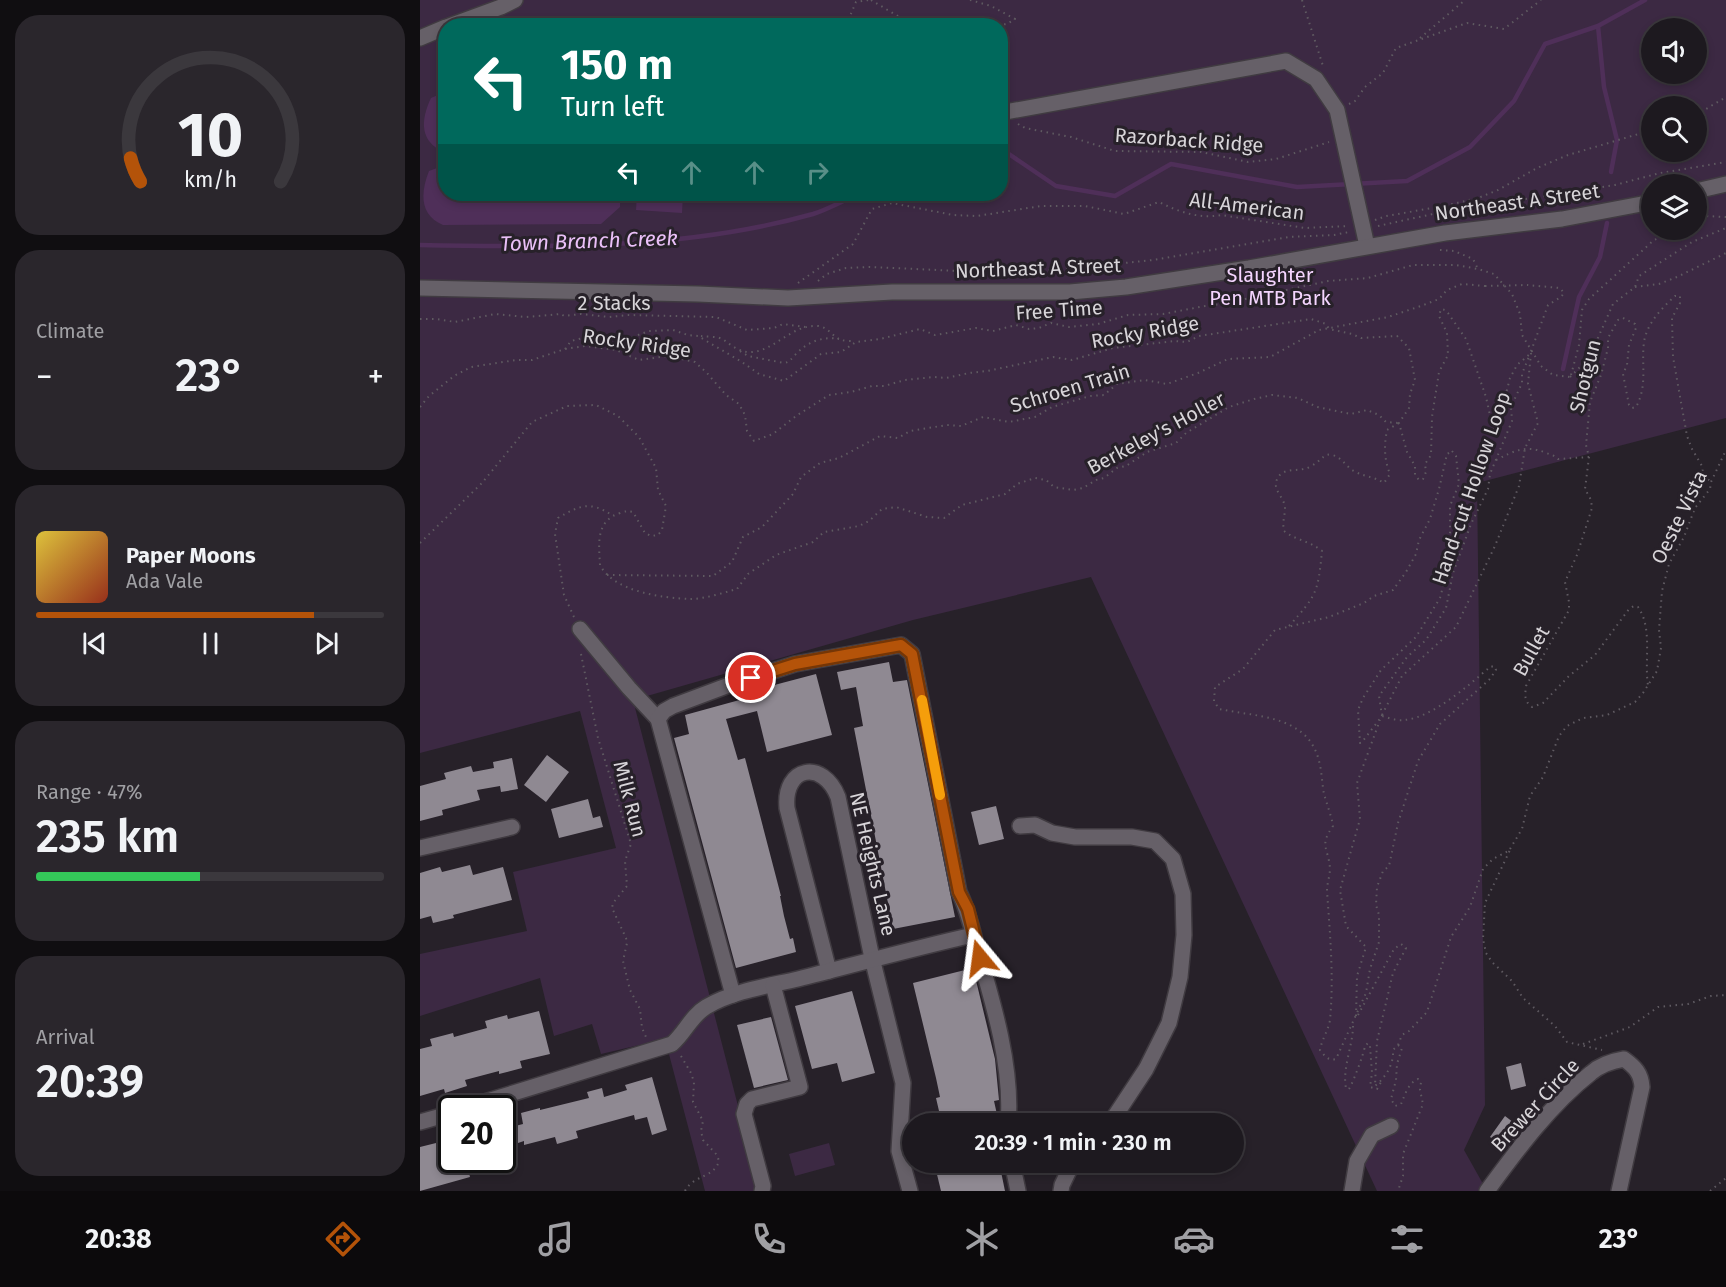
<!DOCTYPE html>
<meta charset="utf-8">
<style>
body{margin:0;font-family:"Fira Sans",sans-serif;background:#2a262c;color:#f1f3f6;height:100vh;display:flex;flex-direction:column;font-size:22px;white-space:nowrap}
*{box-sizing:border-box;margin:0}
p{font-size:20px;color:#a0a0a4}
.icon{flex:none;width:33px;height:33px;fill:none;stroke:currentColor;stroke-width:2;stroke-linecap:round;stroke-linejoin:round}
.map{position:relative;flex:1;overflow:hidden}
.side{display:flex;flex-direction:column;gap:15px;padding:15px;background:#100e11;width:420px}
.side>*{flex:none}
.top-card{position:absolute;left:18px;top:18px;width:570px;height:183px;border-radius:24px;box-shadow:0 3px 9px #0003,0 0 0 2px #3b383d;background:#00695c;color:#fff;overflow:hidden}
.fabs{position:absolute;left:1221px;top:18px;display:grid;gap:12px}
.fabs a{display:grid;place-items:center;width:66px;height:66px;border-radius:50%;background:#1d191f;box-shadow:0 3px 9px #0003,0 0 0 2px #3b383d;font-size:30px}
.speed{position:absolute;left:18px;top:1095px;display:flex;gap:12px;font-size:30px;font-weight:700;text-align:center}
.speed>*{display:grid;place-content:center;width:78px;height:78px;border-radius:50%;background:#1d191f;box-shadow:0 3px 9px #0003,0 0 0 2px #3b383d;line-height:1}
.speed .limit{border:3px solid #111;border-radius:9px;background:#fff;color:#111}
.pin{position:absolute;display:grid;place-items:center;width:51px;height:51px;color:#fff;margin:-26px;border:3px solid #fff;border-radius:50%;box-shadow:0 2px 6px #0007}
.me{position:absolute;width:66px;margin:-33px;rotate:344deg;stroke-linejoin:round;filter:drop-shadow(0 0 4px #0008)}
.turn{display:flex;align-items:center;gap:21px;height:126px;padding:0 24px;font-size:27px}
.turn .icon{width:78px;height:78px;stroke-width:2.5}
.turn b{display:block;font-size:42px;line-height:51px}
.lanes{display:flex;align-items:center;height:57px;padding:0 24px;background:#0003;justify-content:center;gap:30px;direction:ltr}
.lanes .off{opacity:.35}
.big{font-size:45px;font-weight:600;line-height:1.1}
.side .card{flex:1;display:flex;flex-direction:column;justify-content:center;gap:9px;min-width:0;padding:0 21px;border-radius:24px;background:#2a262c}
.side .dial{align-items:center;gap:0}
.dial svg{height:156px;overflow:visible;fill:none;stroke:#3b383d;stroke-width:7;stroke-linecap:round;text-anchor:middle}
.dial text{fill:#f1f3f6;stroke:none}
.song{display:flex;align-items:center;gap:18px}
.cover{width:72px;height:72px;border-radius:9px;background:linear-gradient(135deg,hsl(50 70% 55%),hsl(10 70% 35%))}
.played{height:6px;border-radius:3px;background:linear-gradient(90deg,#b45309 80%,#3b383d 80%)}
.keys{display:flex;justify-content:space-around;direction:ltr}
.heat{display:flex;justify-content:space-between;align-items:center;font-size:33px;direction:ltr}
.charge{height:9px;border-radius:4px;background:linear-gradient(90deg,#34c759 47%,#3b383d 0)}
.trip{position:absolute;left:482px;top:1113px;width:342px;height:60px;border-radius:30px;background:#1d191f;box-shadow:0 3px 9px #0003,0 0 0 2px #3b383d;font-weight:600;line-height:60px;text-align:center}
.tabs{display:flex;height:96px;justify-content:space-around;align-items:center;background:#0c0a0c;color:#a0a0a4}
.tabs .icon{width:42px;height:42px}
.tabs .on{color:#b45309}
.tabs b{font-size:27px;color:#f1f3f6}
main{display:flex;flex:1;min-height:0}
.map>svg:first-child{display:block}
</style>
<main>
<section class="side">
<div class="card dial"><svg viewBox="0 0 100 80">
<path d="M14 69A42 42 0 1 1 86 69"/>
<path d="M14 69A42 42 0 0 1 9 57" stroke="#b45309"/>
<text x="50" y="56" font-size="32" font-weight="700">10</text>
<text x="50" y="72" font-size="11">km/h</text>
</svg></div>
<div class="card"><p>Climate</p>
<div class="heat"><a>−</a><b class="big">23°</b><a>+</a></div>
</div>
<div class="card">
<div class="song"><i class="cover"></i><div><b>Paper Moons</b><p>Ada Vale</p></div></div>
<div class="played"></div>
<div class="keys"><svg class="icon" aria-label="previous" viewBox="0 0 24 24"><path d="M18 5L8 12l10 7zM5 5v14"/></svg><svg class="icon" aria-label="pause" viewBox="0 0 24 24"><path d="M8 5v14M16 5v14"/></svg><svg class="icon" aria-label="next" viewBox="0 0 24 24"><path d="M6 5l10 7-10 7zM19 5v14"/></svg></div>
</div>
<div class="card"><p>Range · 47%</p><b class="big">235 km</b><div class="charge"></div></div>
<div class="card"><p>Arrival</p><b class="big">20:39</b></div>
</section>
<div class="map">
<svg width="1306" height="1191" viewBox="0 0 1306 1191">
<rect width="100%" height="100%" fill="#272129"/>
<g fill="#3c2943" fill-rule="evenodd">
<path d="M0 0H1306V418L1057 483 1065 1105 1044 1150 1067 1191H957L671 577 493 620 213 700 340 1191H285L245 1039 181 1054 172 1024 134 1036 120 978 0 1016V954L107 931 93 872 196 848 160 711 0 753ZM26 26H580V194H26ZM1232 28H1276V74H1232ZM1232 106H1276V152H1232ZM1232 184H1276V230H1232Z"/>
<path d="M409 1143 415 1165 375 1176 369 1154Z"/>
</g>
<g fill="#4f2f59">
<path d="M25 92 26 152H24C0 142 0 121 11 98Z"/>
<path d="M25 165 26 194H200V207L181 224 23 225C0 215 0 194 9 171Z"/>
<path d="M217 194H263L262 213 216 210Z"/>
</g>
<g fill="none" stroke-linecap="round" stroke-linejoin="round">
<g stroke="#4f2f59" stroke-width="4.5">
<path d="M1178 26 1184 87 1197 140 1191 172"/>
<path d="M580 148 636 186 695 196 751 164 877 187 987 181 1050 147 1094 101 1125 44 1178 26 1225 0"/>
<path d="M0 245C132 247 265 250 393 214 409 209 424 200 439 194"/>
<path d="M1143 369 1159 297 1180 257 1187 223"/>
</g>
</g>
<g fill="#8f8992">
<path d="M469 662 473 682 487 680 535 917 473 929 434 728 443 726 436 687 421 690 417 672Z"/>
<path d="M396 674 412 735 347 752 337 711 306 719 318 760 325 758 361 896H360L364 916 370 939 373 938 376 952 316 968 254 738 269 734 265 715 334 696 332 691Z"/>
<path d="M127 755 149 772 126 802 104 785Z"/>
<path d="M92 758 98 789 81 792 80 786 57 790 60 800 22 810 23 815 0 821V786L26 779 24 773 51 766 53 772 74 768 73 762Z"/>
<path d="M168 799 173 818 180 816 183 827 139 838 131 809Z"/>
<path d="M576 806 584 839 559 845 551 812Z"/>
<path d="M50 865 53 875 83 867 92 900 33 915 34 918 13 923 11 916 0 919V873L20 867 22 872Z"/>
<path d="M553 968 575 1059 579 1100 574 1101 578 1119 562 1124H522L516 1098 520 1097 516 1078 493 983Z"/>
<path d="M432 991 455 1073 422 1082 417 1063 392 1069 375 1006Z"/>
<path d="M119 1011 130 1054 100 1061 102 1068 79 1074V1071L45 1080 47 1086 25 1093 24 1089 0 1096V1049L12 1046 10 1039 33 1033 34 1037 67 1028 65 1021 87 1015 88 1019Z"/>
<path d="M351 1017 368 1080 334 1088 317 1025Z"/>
<path d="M1101 1063 1106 1086 1091 1090 1086 1067Z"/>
<path d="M232 1077 247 1130 232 1135 227 1117 215 1120 214 1115 156 1131 158 1138 137 1144 135 1137 104 1145V1141L95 1144 91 1127 103 1124 101 1113 120 1108V1110L169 1098 167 1092 182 1088 184 1097 207 1090 205 1085Z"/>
<path d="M1085 1116 1102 1129 1086 1149 1070 1137Z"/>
<path d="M32 1139V1160H46L50 1177 0 1191V1147Z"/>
<path d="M514 1162H579L585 1191H521Z"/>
</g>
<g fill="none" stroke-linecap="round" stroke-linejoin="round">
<defs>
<g id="minor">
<path d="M29 26 81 7 95 0"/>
<path d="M0 38 26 27"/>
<path d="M580 113 866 61 896 79 917 110 947 246"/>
<path d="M1276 191 1306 184"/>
<path d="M0 288 278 294 368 298 472 292H650L706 287 829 268 1025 233 1142 219 1232 202"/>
<path d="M160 629 209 688 238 719"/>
<path d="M600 826 615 825 632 833 655 837H712L735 841 753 859 763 894 764 935 760 977 749 1023 726 1069 693 1119 687 1124"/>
<path d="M0 848 92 827"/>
<path d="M409 971 367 808C363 766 403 759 418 797L452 958 483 1083 479 1151 490 1191"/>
<path d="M313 995 238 719 244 711 253 706 309 685 375 664 481 645 492 654 539 892C548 910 552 929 557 948 573 1002 593 1068 588 1124"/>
<path d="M45 1108 252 1044C265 1033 271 1016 286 1007 313 991 348 986 378 979 437 964 495 948 553 935"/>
<path d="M0 1122 32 1113"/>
<path d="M592 1162 598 1191"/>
<path d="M342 1191 343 1186 324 1114 327 1104 332 1099 380 1087 353 985"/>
<path d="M641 1191 642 1185 653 1162"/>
<path d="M932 1191 937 1161 952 1135 971 1126"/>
<path d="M1067 1191C1097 1150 1130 1105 1171 1073 1180 1065 1192 1061 1204 1059 1215 1067 1221 1073 1222 1087L1199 1191"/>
</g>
</defs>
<use href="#minor" stroke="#403b41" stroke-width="18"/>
<g stroke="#5f5a61" stroke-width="2" stroke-dasharray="1.5 4.5" stroke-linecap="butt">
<path d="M451 0 481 18 496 21 565 26"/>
<path d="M550 0 571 6 595 19 587 24 567 26"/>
<path d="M882 0 903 66"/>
<path d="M429 26 430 16 436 2 449 0"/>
<path d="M1000 38 1045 0"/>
<path d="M929 104 935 101 945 87 963 73 976 48 1047 23 1084 29 1121 0"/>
<path d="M1276 115 1306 97"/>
<path d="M598 124 605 128 651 137 695 151 781 152 828 162 856 159 909 142"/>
<path d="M955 220 966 216 1024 206 1058 198 1078 190 1117 168 1148 155 1232 130"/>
<path d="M1276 221 1285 216 1306 217"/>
<path d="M958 226 1022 212 1195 185 1240 173 1306 162"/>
<path d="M1020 250 1034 251 1053 259 1058 269"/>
<path d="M398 281 407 274 426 268 450 267 585 273 648 269 733 260 869 237 914 235 929 232"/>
<path d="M378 283 433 244 452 209 472 203 533 215 557 216 621 206H665L704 214 739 202C759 212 779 219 801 215L885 228 929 226"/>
<path d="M1215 287 1239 284 1257 277 1306 253"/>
<path d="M0 319H17L35 322 75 314 106 317 141 314 144 316 161 314 189 317 209 315 296 317 327 330 354 328 363 324 385 327"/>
<path d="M281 336C288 337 298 336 304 340 311 345 319 352 329 352 353 353 371 324 398 326 408 327 413 337 421 340 425 341 431 341 435 341"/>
<path d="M145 349 151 341 163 338 185 336 210 338 229 331 253 330 268 335 278 336 322 362 339 374 364 381 401 354 421 352 436 342 460 339 500 329 515 335 556 328 573 331 596 325 609 329 619 328 631 323 649 327 678 324 708 315 743 314 790 305 816 303 825 299 908 281 948 278 993 265H1036L1058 269 1074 274 1092 294 1100 314 1102 335 1121 366 1133 375 1150 377"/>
<path d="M320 351 328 356 364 363C370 362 371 359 375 355 387 342 402 336 419 339"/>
<path d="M1151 375 1159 345 1162 310 1169 299 1234 240 1262 230"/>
<path d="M1150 377 1164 363 1173 349 1193 304 1215 287 1219 276 1272 242 1306 228"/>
<path d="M0 407 9 396 34 376 51 367 96 360H112L145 349 165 346 196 350 219 360 248 356 275 362 287 373 306 395 319 404 325 415 327 431 334 441 353 434 376 416 409 395 431 392 452 386H464L485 380 514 377 526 378 549 373 567 371 633 357 652 360 693 348 755 341 767 342 779 336 891 319 906 324 909 329 932 334 941 338 977 336 989 348 995 380 990 394 989 408 979 423 987 452 995 466V475L999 480 1003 479 1006 472 1005 464 1011 455 1012 417 1019 372 1028 355 1027 333 1019 316 1021 309 1025 310 1028 313 1046 339 1066 397 1073 429 1078 431 1082 427 1080 417 1090 378 1097 365 1110 354 1128 305 1141 297 1144 293 1140 288 1107 285"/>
<path d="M1032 451 1036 456 1039 484 1030 506V533L1026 549 1024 583 1020 598 996 637 961 670 943 698 938 710 940 743 942 742 962 716C969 718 977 721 984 720 1012 718 1049 685 1070 667L1074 666 1076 670 1069 680 1020 724 998 761 978 823 969 866 963 871 957 887 956 905 959 915V942L950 969 946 993 916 1059C908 1061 905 1056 900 1050 902 1039 908 1031 910 1020 914 977 910 934 907 891 907 883 910 876 910 868 908 847 899 846 913 826 911 814 907 805 904 794 902 784 902 772 899 761 888 715 837 717 799 709L794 701 795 687 823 669 855 630 909 617 944 603 954 596 973 590 986 572 996 554 999 540 1010 519 1019 489 1027 454Z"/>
<path d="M1169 457 1165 489 1171 500 1172 508 1157 555 1145 582 1149 602V610L1106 686C1105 696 1104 701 1112 707L1123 703 1149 676 1175 655 1209 609 1214 606 1218 607C1233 628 1224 661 1228 685"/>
<path d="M1076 460C1094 451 1105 445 1124 452 1130 455 1133 454 1138 459L1169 457 1166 445 1170 402 1181 375 1188 348V338L1198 320 1203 318 1215 324 1216 328 1209 345 1207 365 1203 374 1209 405 1212 408 1216 407C1228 385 1221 365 1224 342 1227 323 1242 308 1255 296H1260V303L1252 318 1253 357 1267 436 1272 449 1282 466 1283 475 1291 482"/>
<path d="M0 543 62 483 112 422 147 406 176 405 198 416 219 437 236 468 238 490 246 506 242 530 238 535 231 536 225 533 213 512C208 511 205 511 200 513 175 521 179 545 180 565 194 592 243 598 270 599 285 599 302 593 317 589L328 574 356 555 393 542 404 532 439 526 449 521 462 509 476 507 507 517 524 518 542 505 585 494 597 484 615 478 626 480 634 487 653 490 663 488 676 480 684 478 697 468 706 466 727 452 756 443 766 433 809 407 834 399 852 395 878 398 897 407 931 414 947 410 959 415 966 422 979 423"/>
<path d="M187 575 293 576 312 562 323 537 342 527 373 494 381 477 400 463 419 458 460 436 478 438 490 431 527 425 541 426 563 417 589 422 615 417 632 407 670 396 684 395 697 384 725 380 747 384 778 373 808 359 850 357 899 330 968 317 1001 306 1019 299 1027 290 1042 284 1065 286"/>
<path d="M154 617 144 595 135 534 138 518C160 505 170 501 192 515"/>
<path d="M869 626C897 595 898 592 902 551 890 541 875 540 864 531 862 522 865 516 865 508 865 499 854 491 856 482 860 468 873 471 884 469 887 469 893 465 896 463 902 459 905 453 912 455 922 457 926 467 934 471 944 477 953 476 964 483L970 474C964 459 964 446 967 430L979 423"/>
<path d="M161 654 178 738 211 844 205 861 207 886 193 903 192 908 206 938 207 943 203 961 210 990 220 1009 222 1028 226 1037"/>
<path d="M962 715 982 676 1036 627 1075 546 1099 486 1105 448 1118 423 1108 384 1111 353"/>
<path d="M962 716 959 696 987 657 1006 640 1026 608 1033 573 1051 524 1068 489 1070 474 1092 421 1091 407 1102 383V374L1110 354"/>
<path d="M1090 849 1102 829 1110 796 1123 777 1139 736 1147 726 1163 718 1187 715 1215 702 1223 693 1237 671 1241 648 1239 630 1242 591 1249 564 1264 537 1275 508 1290 489 1291 482 1306 450"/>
<path d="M938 1015 974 949 981 944 986 948 973 973 957 1041 955 1086C966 1077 974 1064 973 1050L978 1045 982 1035 989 1031 1007 1012 1031 937 1050 907 1063 869 1073 859 1090 850 1065 903 1063 939 1066 953 1072 962 1092 981 1103 998 1135 1026 1147 1042 1182 1050"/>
<path d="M936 1016 937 976 946 947 926 926 920 890 940 819 937 783 960 720"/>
<path d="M933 1026C933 1045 922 1069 926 1088L929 1089C933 1083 944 1053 945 1046L948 1043 950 1046 952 1073 950 1087 957 1089 961 1082"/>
<path d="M1163 1044 1210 1027 1238 1007 1268 1004 1291 996 1306 995"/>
<path d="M978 1045 982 1048 977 1064 976 1080 971 1099 975 1106 981 1104C985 1095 988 1083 998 1079L1001 1082 1000 1090 1003 1104 983 1154V1176L978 1191"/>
<path d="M261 1056 271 1073 274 1082 273 1102 283 1121 281 1131 283 1140 297 1155 299 1161C294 1178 273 1175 265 1191"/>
<path d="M1290 1191 1306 1178"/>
</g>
<use href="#minor" stroke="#666068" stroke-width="15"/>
<path stroke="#5f5a61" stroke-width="2" stroke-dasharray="1.5 4.5" stroke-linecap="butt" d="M1065 286 1107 285"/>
</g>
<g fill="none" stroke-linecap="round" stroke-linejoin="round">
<defs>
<path id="route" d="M331 678 375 664 481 645 492 654 539 892 548 909 560 958"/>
</defs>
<use href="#route" stroke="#753606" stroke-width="15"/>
<use href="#route" stroke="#b45309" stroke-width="10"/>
<path stroke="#f59e0b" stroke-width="10" d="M502 700 520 795"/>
</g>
<g text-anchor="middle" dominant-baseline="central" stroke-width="6" stroke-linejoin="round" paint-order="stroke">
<g font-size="20" fill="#d8d5d9" stroke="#272129">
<text transform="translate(769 140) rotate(4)">Razorback Ridge</text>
<text transform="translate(1097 202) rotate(-8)">Northeast A Street</text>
<text transform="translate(827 206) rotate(7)">All-American</text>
<text transform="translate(618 268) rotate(-2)">Northeast A Street</text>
<text x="194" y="303">2 Stacks</text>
<text transform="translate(639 310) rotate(-4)">Free Time</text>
<text transform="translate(725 332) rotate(-10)">Rocky Ridge</text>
<text transform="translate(217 343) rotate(8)">Rocky Ridge</text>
<text transform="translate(1165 376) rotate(-76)">Shotgun</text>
<text transform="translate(650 388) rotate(-17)">Schroen Train</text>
<text transform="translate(736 433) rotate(-28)">Berkeley's Holler</text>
<text transform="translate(1051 488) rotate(-71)">Hand-cut Hollow Loop</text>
<text transform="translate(1259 517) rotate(-64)">Oeste Vista</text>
<text transform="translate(1111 651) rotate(-61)">Bullet</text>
<text transform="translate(210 799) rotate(75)">Milk Run</text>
<text transform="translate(453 864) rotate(77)">NE Heights Lane</text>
<text transform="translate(1115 1105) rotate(-47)">Brewer Circle</text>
</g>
<g font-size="20" fill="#f5d5ff" stroke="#272129">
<text x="850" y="275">Slaughter<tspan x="850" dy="23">Pen MTB Park</tspan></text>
</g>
<g font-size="21" font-style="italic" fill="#eac0f8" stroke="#272129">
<text transform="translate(169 241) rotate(-2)">Town Branch Creek</text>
</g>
</g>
</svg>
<div class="fabs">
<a><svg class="icon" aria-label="sound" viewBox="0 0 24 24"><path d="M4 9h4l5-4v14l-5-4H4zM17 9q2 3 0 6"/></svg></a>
<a><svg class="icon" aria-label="search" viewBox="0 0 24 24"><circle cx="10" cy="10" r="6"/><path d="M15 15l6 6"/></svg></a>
<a><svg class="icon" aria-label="layers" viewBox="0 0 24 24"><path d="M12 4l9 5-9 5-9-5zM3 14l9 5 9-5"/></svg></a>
</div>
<div class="speed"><div class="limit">20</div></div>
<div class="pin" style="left:331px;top:678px;background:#d93025"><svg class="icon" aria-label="arrive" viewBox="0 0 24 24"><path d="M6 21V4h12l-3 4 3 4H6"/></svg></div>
<svg class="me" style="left:560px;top:958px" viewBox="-20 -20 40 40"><path d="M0-17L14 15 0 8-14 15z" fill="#b45309" stroke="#fff" stroke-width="4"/></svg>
<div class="trip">20:39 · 1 min · 230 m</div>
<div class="top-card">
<div class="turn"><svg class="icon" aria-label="left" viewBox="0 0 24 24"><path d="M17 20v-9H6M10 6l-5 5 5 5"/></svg><div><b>150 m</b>Turn left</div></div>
<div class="lanes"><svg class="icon" aria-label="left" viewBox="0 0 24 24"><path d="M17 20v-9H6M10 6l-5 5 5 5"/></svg><svg class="icon off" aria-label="ahead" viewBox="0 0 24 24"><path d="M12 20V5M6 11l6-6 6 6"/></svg><svg class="icon off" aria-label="ahead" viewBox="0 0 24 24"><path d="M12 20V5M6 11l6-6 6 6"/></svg><svg class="icon off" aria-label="right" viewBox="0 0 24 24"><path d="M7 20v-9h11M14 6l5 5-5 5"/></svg></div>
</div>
</div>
</main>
<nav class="tabs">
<b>20:38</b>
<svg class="icon on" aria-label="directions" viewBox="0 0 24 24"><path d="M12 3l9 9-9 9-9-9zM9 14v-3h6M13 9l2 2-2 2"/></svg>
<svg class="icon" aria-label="music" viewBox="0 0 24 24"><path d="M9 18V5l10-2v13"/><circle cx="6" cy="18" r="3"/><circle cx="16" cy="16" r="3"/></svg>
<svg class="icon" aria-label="phone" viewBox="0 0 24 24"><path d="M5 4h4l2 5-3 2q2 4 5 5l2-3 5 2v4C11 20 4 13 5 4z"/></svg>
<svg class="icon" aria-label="climate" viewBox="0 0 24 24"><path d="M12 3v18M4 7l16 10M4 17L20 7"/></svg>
<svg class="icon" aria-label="car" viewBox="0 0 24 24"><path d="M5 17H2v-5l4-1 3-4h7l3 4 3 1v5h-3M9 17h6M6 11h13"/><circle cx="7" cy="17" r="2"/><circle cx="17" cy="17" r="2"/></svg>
<svg class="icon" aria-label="filters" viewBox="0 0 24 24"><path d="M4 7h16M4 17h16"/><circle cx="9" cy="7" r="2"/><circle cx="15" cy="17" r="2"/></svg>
<b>23°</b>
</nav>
